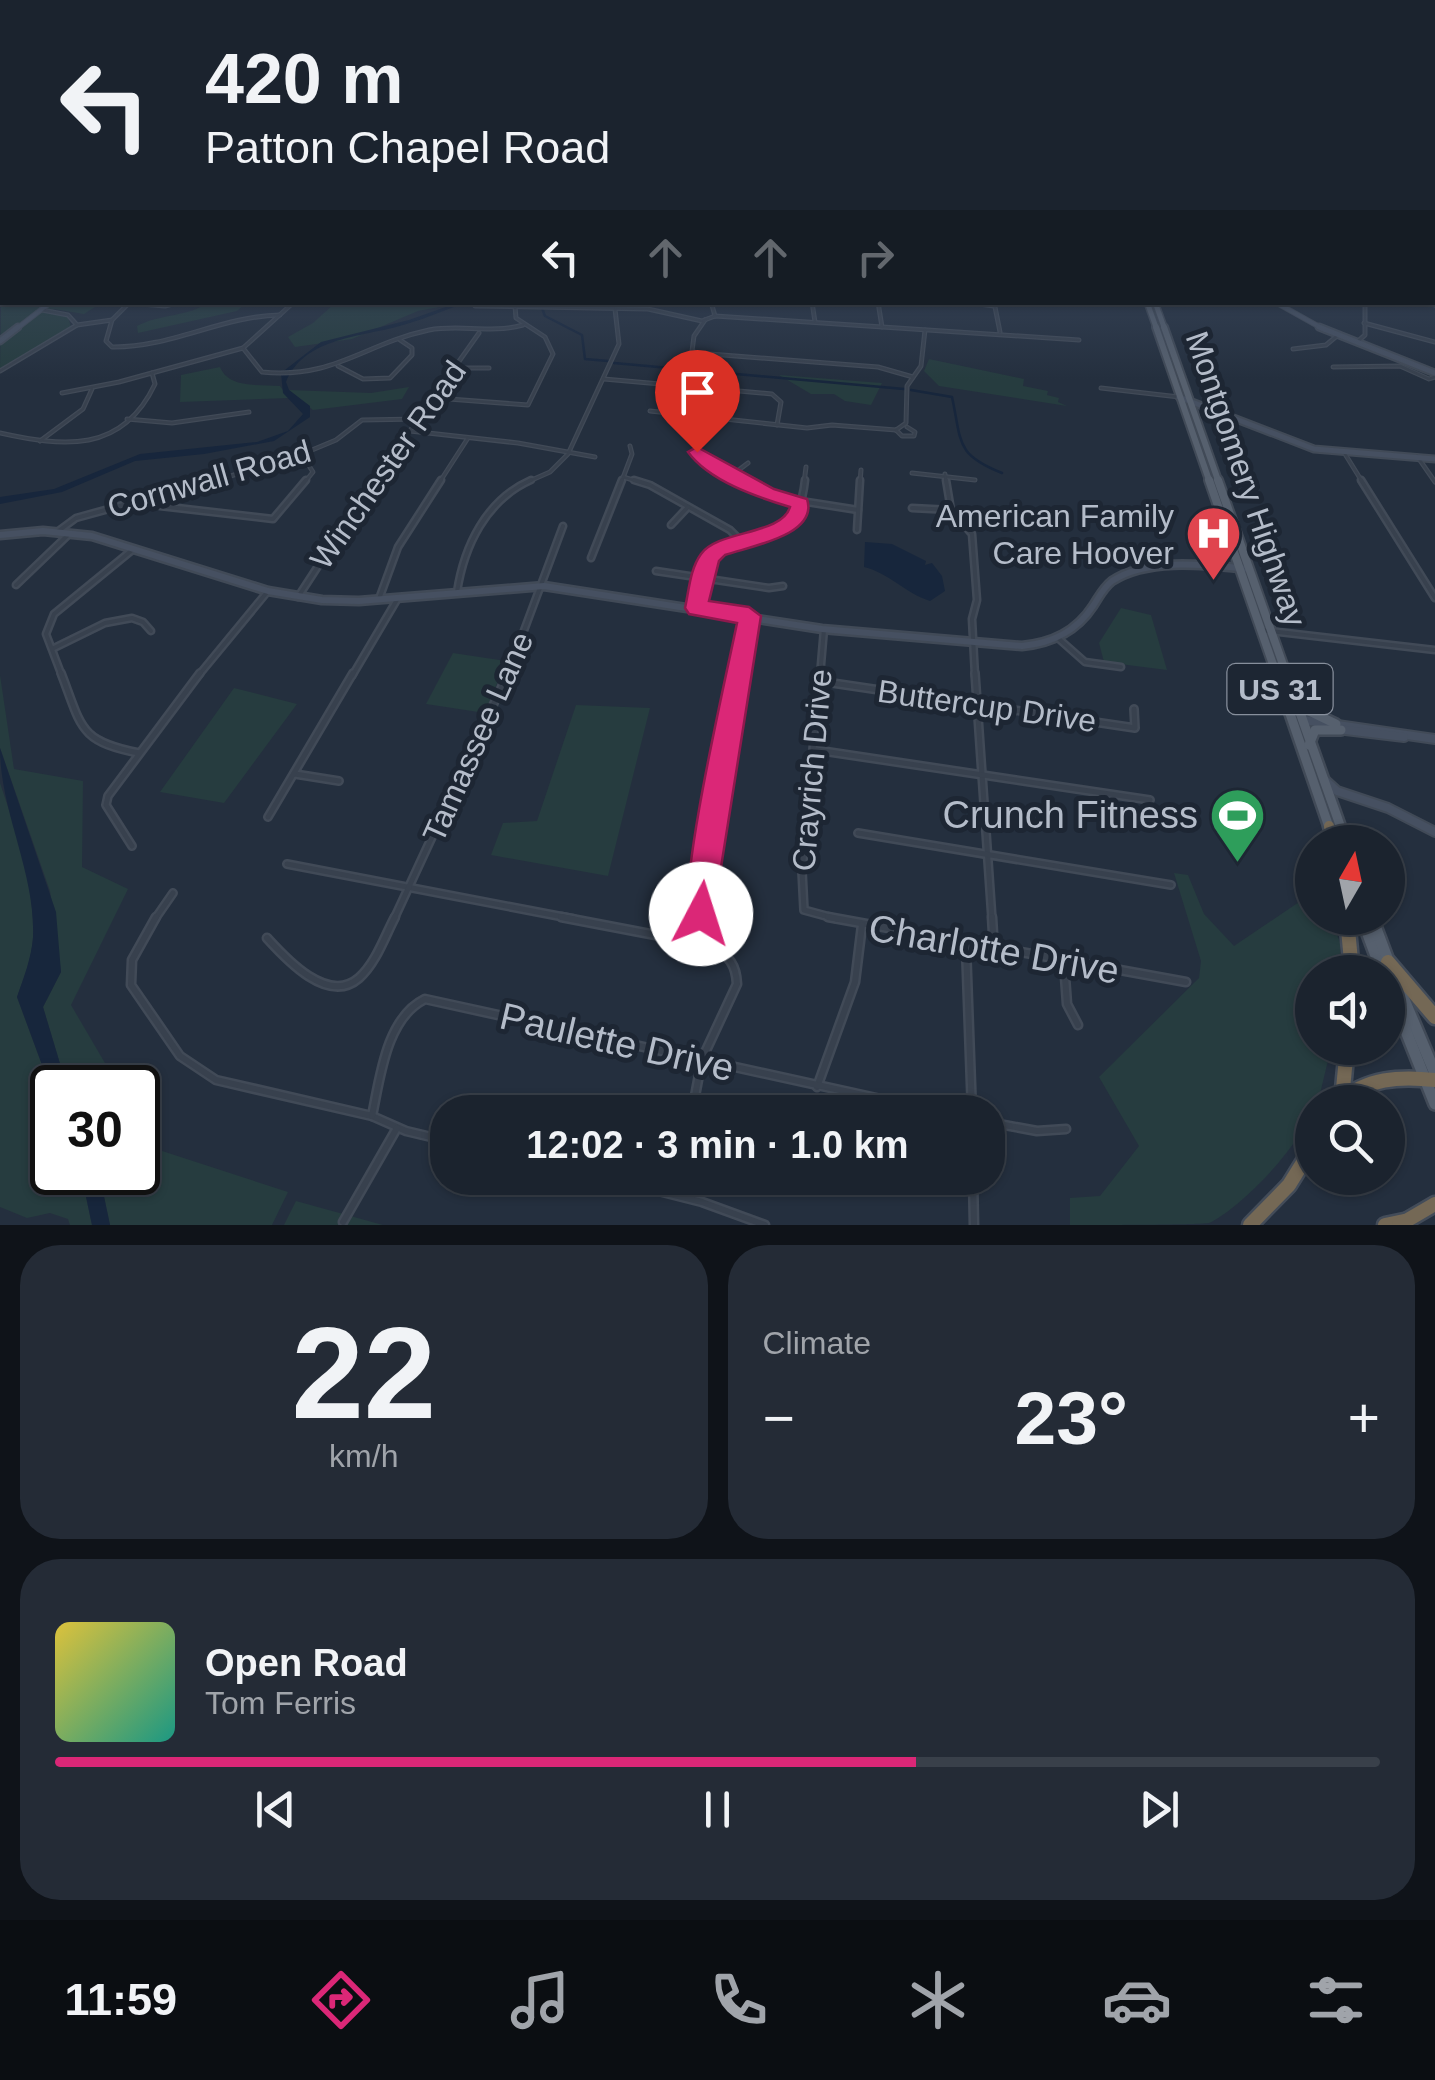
<!DOCTYPE html>
<meta charset="utf-8">
<style>
body{margin:0;font-family:Helvetica,sans-serif;background:#242b36;color:#f1f3f6;height:100vh;display:flex;flex-direction:column;font-size:38px;white-space:nowrap}
*{box-sizing:border-box;margin:0}
p{font-size:32px;color:#a0a4aa}
.icon{flex:none;width:55px;height:55px;fill:none;stroke:currentColor;stroke-width:2;stroke-linecap:round;stroke-linejoin:round}
.map{position:relative;height:1225px;overflow:hidden}
.drawer{display:flex;flex-direction:column;gap:20px;padding:20px;background:#0f1319;flex:1}
.drawer>*{flex:none}
.banner{position:absolute;left:0px;top:0px;width:1435px;height:305px;box-shadow:0 2px 8px #0004,0 0 0 2px #39404a;background:#1b232e;color:#f1f3f6;overflow:hidden}
.needle{width:65px;rotate:9deg}
.tools{position:absolute;left:1295px;top:825px;display:grid;gap:20px}
.tools a{display:grid;place-items:center;width:110px;height:110px;border-radius:50%;background:#1b232e;box-shadow:0 2px 8px #0004,0 0 0 2px #39404a;font-size:50px}
.speed{position:absolute;left:30px;top:1065px;display:flex;gap:20px;font-size:50px;font-weight:700;text-align:center}
.speed>*{display:grid;place-content:center;width:130px;height:130px;border-radius:50%;background:#1b232e;box-shadow:0 2px 8px #0004,0 0 0 2px #39404a;line-height:1}
.speed .limit{border:5px solid #111;border-radius:15px;background:#fff;color:#111}
.pin{position:absolute;display:grid;place-items:center;width:85px;height:85px;color:#fff;margin:-102px -42px;border-radius:50% 50% 50% 0;rotate:-45deg;box-shadow:0 0 10px #0007}
.pin .icon{rotate:45deg}
.me{position:absolute;width:110px;margin:-55px;rotate:5deg;stroke-linejoin:round;filter:drop-shadow(0 0 8px #0008)}
.turn{display:flex;align-items:center;gap:35px;height:210px;padding:0 40px;font-size:45px}
.turn .icon{width:130px;height:130px;stroke-width:2.5}
.turn b{display:block;font-size:70px;line-height:85px}
.lanes{display:flex;align-items:center;height:95px;padding:0 40px;background:#0003;justify-content:center;gap:50px;direction:ltr}
.lanes .off{opacity:.35}
.big{font-size:75px;font-weight:700;line-height:1.1}
.drawer .widget{flex:1;display:flex;flex-direction:column;justify-content:center;gap:15px;min-width:0;padding:0 35px;border-radius:40px;background:#242b36}
.drawer .dial{align-items:center;gap:0}
.dial b{font-size:130px;line-height:1}
.song{display:flex;align-items:center;gap:30px}
.cover{width:120px;height:120px;border-radius:15px;background:linear-gradient(135deg,hsl(50 70% 55%),hsl(170 70% 35%))}
.played{height:10px;border-radius:5px;background:linear-gradient(90deg,#db2777 65%,#39404a 65%)}
.keys{display:flex;justify-content:space-around;direction:ltr}
.heat{display:flex;justify-content:space-between;align-items:center;font-size:55px;direction:ltr}
.drawer .tiles{flex:1;display:grid;gap:20px;grid-template-columns:1fr 1fr}
.widget:last-child{grid-column:span 2}
.trip{position:absolute;left:430px;top:1095px;width:575px;height:100px;border-radius:40px;background:#1b232e;box-shadow:0 2px 8px #0004,0 0 0 2px #39404a;font-weight:700;line-height:100px;text-align:center}
.tab-bar{display:flex;height:160px;justify-content:space-around;align-items:center;background:#0b0e12;color:#a0a4aa}
.tab-bar .icon{width:70px;height:70px}
.tab-bar .on{color:#db2777}
.tab-bar b{font-size:45px;color:#f1f3f6}
.map>svg:first-child{display:block}
</style>
<div class="map">
<svg width="1435" height="1225" viewBox="0 0 1435 1225">
<rect width="100%" height="100%" fill="#242f3e"/>
<g fill="#263c3f">
<path d="M2 251V302L101 303 84 314 54 309 50 313 68 317 71 327 0 369Z"/>
<path d="M209 302 246 303 237 311 138 333 137 326C159 314 189 317 209 302Z"/>
<path d="M335 303H460L418 311 352 339 295 347 288 337 313 323Z"/>
<path d="M929 359 1024 379 1023 386 1048 391 1047 395 1059 398 1058 402 1067 406 939 386 924 371Z"/>
<path d="M220 367C229 389 259 384 280 386L289 398 180 402 181 375Z"/>
<path d="M779 375 882 383 871 405 845 401 834 394H811Z"/>
<path d="M409 387 402 399 313 410 289 390 371 393Z"/>
<path d="M1121 608 1151 615 1167 670 1104 662 1099 643Z"/>
<path d="M453 653 506 661 485 713 426 704Z"/>
<path d="M0 675 14 769 83 781 82 867 128 889 71 1005 119 1087H67L43 1007 61 972 50 891 0 748Z"/>
<path d="M234 688 297 704 224 803 160 792Z"/>
<path d="M576 705 650 708 608 876 491 855 503 823 537 821Z"/>
<path d="M0 783C16 830 35 887 33 937 32 958 24 977 17 997L52 1092V1172L81 1173 92 1225H70L68 1219 50 1213 27 1218 0 1207Z"/>
<path d="M1174 873 1188 875 1204 914 1234 946 1302 900 1312 906V918H1330L1340 942 1341 972H1312V1048H1331L1318 1102H1312C1312 1136 1240 1209 1209 1223 1195 1225 1094 1225 1070 1225V1198L1100 1196 1139 1146 1099 1077 1199 978 1201 961Z"/>
<path d="M138 1118 156 1149 288 1192 272 1225H110L99 1173 138 1172Z"/>
<path d="M296 1201 383 1225H284Z"/>
</g>
<g fill="#17263c">
<path d="M457 303H465C442 311 420 321 396 327 358 337 303 339 286 382L289 390 310 406V417L274 441 204 454 135 461 62 492 0 504V497L54 489 140 454 257 442 288 431 303 414 283 393 281 373 321 342 409 320Z"/>
<path d="M865 542 892 544 926 561 925 565 932 563 942 576 945 591 930 601C905 593 889 573 864 567Z"/>
<path d="M0 748 56 912 61 972 43 1007 67 1087 52 1088V1092L17 997C24 977 31 959 33 938 36 873 0 812 0 748Z"/>
<path d="M81 1173H99L110 1225H92Z"/>
</g>
<g fill="none" stroke-linecap="round" stroke-linejoin="round">
<g stroke="#17263c" stroke-width="2.5">
<path d="M0 306 3 302"/>
<path d="M542 308 545 316 582 335 585 359 608 361"/>
<path d="M614 363 904 389"/>
<path d="M911 390 952 397C962 443 955 454 1002 473"/>
</g>
<defs>
<g id="street-far3">
<path d="M1432 236 1435 230"/>
<path d="M1432 287 1435 290"/>
<path d="M130 302 112 320 106 341 112 347C170 348 222 316 280 315"/>
<path d="M294 302 243 348 262 372C335 379 363 344 429 330 460 324 491 334 523 325"/>
<path d="M711 302 715 316"/>
<path d="M812 302 815 322"/>
<path d="M878 302 882 327"/>
<path d="M964 302 994 306"/>
<path d="M994 302 1000 332"/>
<path d="M1420 302H1426"/>
<path d="M1430 302 1435 305"/>
<path d="M130 303 165 306 180 302"/>
<path d="M475 306 648 309 702 321 715 316 1079 340"/>
<path d="M42 310 68 315 77 325"/>
<path d="M705 320 694 336 692 351 697 353 878 367 913 377"/>
<path d="M1364 323 1435 342"/>
<path d="M1357 342 1365 335V302"/>
<path d="M1293 349 1326 345 1338 335"/>
<path d="M338 366 363 379 390 378 412 355V348L400 340"/>
<path d="M1333 367 1400 366 1429 379 1435 377"/>
<path d="M456 368H489"/>
<path d="M0 371 77 325 112 320"/>
<path d="M604 379 772 394 781 402 777 425"/>
<path d="M1101 388 1179 397"/>
<path d="M62 393 119 382 243 348"/>
<path d="M436 398 528 405 553 354 545 337 516 318 515 306"/>
<path d="M650 411 807 428 832 425 896 430"/>
<path d="M705 417 696 449 704 460 748 483"/>
<path d="M127 419 172 423 249 412"/>
<path d="M896 430 906 423 907 386 921 366 925 330"/>
<path d="M896 430 902 436H914L915 432 907 427"/>
<path d="M410 431 518 443 595 457"/>
<path d="M0 433C63 447 122 454 155 384L152 373"/>
<path d="M40 441 83 409 92 389"/>
<path d="M1345 454 1363 483"/>
<path d="M302 455 313 472 304 483"/>
<path d="M1417 456 1435 482"/>
<path d="M912 473 975 480"/>
<path d="M945 474 946 483"/>
<path d="M732 475 748 463"/>
<path d="M623 477 643 483"/>
<path d="M205 483 288 460 336 440 362 420 419 419"/>
<path d="M373 483 479 333"/>
<path d="M439 483 468 438"/>
<path d="M525 483 550 472 568 454 619 344 615 309"/>
<path d="M621 483 632 454 630 446"/>
<path d="M804 483 806 467"/>
<path d="M860 483 861 470"/>
</g>
<g id="street-far2">
<path d="M634 480 650 485 730 530 740 540"/>
<path d="M743 480 775 497 858 510"/>
<path d="M946 480 951 510 972 534 977 600 972 619 975 676"/>
<path d="M1361 480 1435 598"/>
<path d="M153 497 160 506 273 519 306 480"/>
<path d="M912 508 951 510"/>
<path d="M671 525 688 507"/>
<path d="M857 530 860 480"/>
<path d="M57 532 76 518 214 480"/>
<path d="M591 558 622 480"/>
<path d="M656 571 769 588 783 586"/>
<path d="M16 585 67 536"/>
<path d="M457 592C464 546 486 500 531 480"/>
<path d="M298 597 374 480"/>
<path d="M379 599 398 547 441 480"/>
<path d="M689 607 702 578"/>
<path d="M696 608C700 593 700 576 707 562 735 514 796 566 805 480"/>
<path d="M1261 630 1435 650"/>
<path d="M1059 639 1085 662 1121 667"/>
<path d="M54 648 105 623 132 618 143 622 151 631"/>
<path d="M62 676 46 634 54 614 131 551"/>
<path d="M198 676 268 591"/>
<path d="M352 676 398 598"/>
<path d="M507 676 563 526"/>
<path d="M739 676 749 616"/>
<path d="M820 676 824 629"/>
</g>
<g id="street-far1">
<path d="M61 673C82 727 78 741 139 753"/>
<path d="M820 673 802 871 804 910 837 919"/>
<path d="M975 673 992 919"/>
<path d="M819 681 1135 728 1134 709"/>
<path d="M816 750 1150 800"/>
<path d="M295 774 339 781"/>
<path d="M268 817 353 673"/>
<path d="M858 833 1171 885"/>
<path d="M132 846 106 805 108 796 200 673"/>
<path d="M287 864 574 919"/>
<path d="M155 919 173 893"/>
<path d="M394 919 508 673"/>
<path d="M703 919 700 897 739 673"/>
</g>
<g id="street">
<path d="M156 917 132 960 131 985 180 1056 216 1080 372 1116 406 1131 448 1141"/>
<path d="M561 917 713 946C729 957 736 964 737 984L702 1059 692 1112"/>
<path d="M702 917 713 945"/>
<path d="M828 917 1186 982"/>
<path d="M992 917 994 950"/>
<path d="M267 938C286 959 328 1005 359 978 376 963 385 936 395 917"/>
<path d="M966 947 972 1112"/>
<path d="M1064 963 1067 1004 1078 1025"/>
<path d="M817 1087 855 982 862 925"/>
<path d="M372 1116C380 1078 386 1018 425 999L940 1112"/>
<path d="M988 1122 1037 1131 1066 1129"/>
<path d="M607 1178 702 1202 765 1225"/>
<path d="M973 1178 974 1225"/>
<path d="M343 1222 397 1128"/>
</g>
<g id="secondary-far3">
<path d="M1275 302 1325 330"/>
<path d="M15 330 51 302"/>
</g>
<g id="secondary-far2">
<path d="M1319 327 1435 373"/>
<path d="M0 341 18 327"/>
<path d="M1179 397 1314 449 1435 459"/>
</g>
<path id="secondary-far1" d="M0 535 43 531 92 536 268 591 322 600 359 601 544 586 822 629 1022 646C1052 643 1076 632 1093 606 1099 597 1103 588 1112 581 1148 557 1208 565 1249 569"/>
<g id="secondary">
<path d="M1303 720 1435 739"/>
<path d="M1337 729 1404 737"/>
<path d="M1326 781 1337 791 1388 808 1435 832"/>
</g>
<g id="primary-far4">
<path d="M1147 302 1157 330"/>
<path d="M1155 302 1165 330"/>
</g>
<g id="primary-far3">
<path d="M1156 327 1210 483"/>
<path d="M1164 327 1219 483"/>
</g>
<g id="primary-far2">
<path d="M1209 480 1277 676"/>
<path d="M1218 480 1287 676"/>
</g>
<g id="primary-far1">
<path d="M1276 673 1329 827"/>
<path d="M1286 673 1346 842"/>
<path d="M1295 697 1307 710 1336 724"/>
<path d="M1309 745 1315 730H1341"/>
</g>
<g id="primary">
<path d="M1362 918 1382 972"/>
<path d="M1372 918 1389 963"/>
<path d="M1394 976 1435 1073"/>
<path d="M1388 986 1435 1104"/>
</g>
<path id="highway-far1" d="M1329 826 1332 842"/>
<g id="highway">
<path d="M1347 918 1352 972"/>
<path d="M1388 962 1435 1017"/>
<path d="M1342 1099 1347 1048"/>
<path d="M1339 1102C1367 1078 1399 1076 1435 1080"/>
<path d="M1250 1225 1289 1185 1312 1148"/>
<path d="M1385 1225 1404 1221"/>
<path d="M1399 1225 1435 1204"/>
</g>
</defs>
<use href="#street-far3" stroke="#414a57" stroke-width="5"/>
<use href="#street-far2" stroke="#414a57" stroke-width="9"/>
<use href="#street-far1" stroke="#414a57" stroke-width="10"/>
<use href="#street" stroke="#414a57" stroke-width="11"/>
<use href="#secondary-far3" stroke="#414a57" stroke-width="6"/>
<use href="#secondary-far2" stroke="#414a57" stroke-width="9"/>
<use href="#secondary-far1" stroke="#414a57" stroke-width="11"/>
<use href="#secondary" stroke="#414a57" stroke-width="12"/>
<use href="#primary-far4" stroke="#414a57" stroke-width="8"/>
<use href="#primary-far3" stroke="#414a57" stroke-width="10"/>
<use href="#primary-far2" stroke="#414a57" stroke-width="12"/>
<use href="#primary-far1" stroke="#414a57" stroke-width="14"/>
<use href="#primary" stroke="#414a57" stroke-width="16"/>
<use href="#highway-far1" stroke="#434c59" stroke-width="15"/>
<use href="#highway" stroke="#434c59" stroke-width="19"/>
<use href="#street-far3" stroke="#38414e" stroke-width="2.5"/>
<use href="#street-far2" stroke="#38414e" stroke-width="4"/>
<use href="#street-far1" stroke="#38414e" stroke-width="5"/>
<use href="#street" stroke="#38414e" stroke-width="6"/>
<use href="#secondary-far3" stroke="#465061" stroke-width="4"/>
<use href="#secondary-far2" stroke="#465061" stroke-width="5"/>
<use href="#secondary-far1" stroke="#465061" stroke-width="6"/>
<use href="#secondary" stroke="#465061" stroke-width="8"/>
<use href="#primary-far4" stroke="#56606e" stroke-width="5"/>
<use href="#primary-far3" stroke="#56606e" stroke-width="6"/>
<use href="#primary-far2" stroke="#56606e" stroke-width="8"/>
<use href="#primary-far1" stroke="#56606e" stroke-width="9"/>
<use href="#primary" stroke="#56606e" stroke-width="11"/>
<use href="#highway-far1" stroke="#746855" stroke-width="10"/>
<use href="#highway" stroke="#746855" stroke-width="14"/>
</g>
<linearGradient id="sky" x2="0" y2="1"><stop stop-color="#141a22"/><stop offset="0.55" stop-color="#3f4d63"/><stop offset="1" stop-color="#3f4d63" stop-opacity="0"/></linearGradient>
<rect width="1435" height="379" fill="url(#sky)"/>
<path fill="#db2777" stroke="#8e194d" stroke-width="2.5" d="M697 447 774 489 807 499C819 535 751 546 725 555L719 561 709 601 749 607 761 616 712 924 701 929 690 924C676 890 727 673 737 623L689 614 685 608C689 590 690 569 701 554 718 530 782 535 790 507 757 497 709 481 688 452Z"/>
<defs>
<symbol id="hospital-pin" viewBox="-11 -11 22 30"><path d="M0 17L-7.5 6A9.5 9.5 0 1 1 7.5 6Z" fill="#e0444e" stroke="#1d2633"/><path d="M-5-5h3v3.5h4V-5h3V5h-3V1.5h-4V5h-3Z" fill="#fff"/></symbol>
<symbol id="stadium-pin" viewBox="-11 -11 22 30"><path d="M0 17L-7.5 6A9.5 9.5 0 1 1 7.5 6Z" fill="#2e9e5b" stroke="#1d2633"/><path d="M0-5a6.5 5 0 1 0 0 10a6.5 5 0 1 0 0-10ZM-3.5-1.8h7v3.6h-7Z" fill="#fff"/></symbol>
</defs>
<g fill-rule="evenodd">
<use href="#hospital-pin" x="1182" y="502" width="63" height="86"/>
<use href="#stadium-pin" x="1206" y="784" width="63" height="86"/>
</g>
<g text-anchor="middle" dominant-baseline="central" stroke-width="10" stroke-linejoin="round" paint-order="stroke">
<rect fill="#1d2633" stroke="#878f9c" stroke-width="2.5" x="1227.5" y="664" width="105" height="50" rx="8"/>
<g font-size="30" font-weight="bold" fill="#b4bcc9">
<text x="1280" y="689">US 31</text>
</g>
<g font-size="32" fill="#b4bcc9" stroke="#1d2633">
<text transform="translate(388 465) rotate(-55)">Winchester Road</text>
<text transform="translate(209 479) rotate(-16)">Cornwall Road</text>
<text transform="translate(1246 479) rotate(71)">Montgomery Highway</text>
<text transform="translate(987 706) rotate(8)">Buttercup Drive</text>
<text transform="translate(478 737) rotate(-66)">Tamassee Lane</text>
<text transform="translate(812 770) rotate(-85)">Crayrich Drive</text>
</g>
<g font-size="32" fill="#b4bcc9" stroke="#1d2633" text-anchor="end">
<text x="1174" y="516">American Family<tspan x="1174" dy="37">Care Hoover</tspan></text>
</g>
<g font-size="38" fill="#b4bcc9" stroke="#1d2633" text-anchor="end">
<text x="1198" y="815">Crunch Fitness</text>
</g>
<g font-size="38" fill="#b4bcc9" stroke="#1d2633">
<text transform="translate(994 949) rotate(10)">Charlotte Drive</text>
<text transform="translate(617 1042) rotate(13)">Paulette Drive</text>
</g>
</g>
</svg>
<div class="tools">
<a><svg class="needle" viewBox="-14 -14 28 28"><path d="M0-13l5 13h-10z" fill="#e53935"/><path d="M0 13l5-13h-10z" fill="#a0a4aa"/></svg></a>
<a><svg class="icon" aria-label="sound" viewBox="0 0 24 24"><path d="M4 9h4l5-4v14l-5-4H4zM17 9q2 3 0 6"/></svg></a>
<a><svg class="icon" aria-label="search" viewBox="0 0 24 24"><circle cx="10" cy="10" r="6"/><path d="M15 15l6 6"/></svg></a>
</div>
<div class="speed"><div class="limit">30</div></div>
<div class="pin" style="left:697px;top:452px;background:#d93025"><svg class="icon" aria-label="arrive" viewBox="0 0 24 24"><path d="M6 21V4h12l-3 4 3 4H6"/></svg></div>
<svg class="me" style="left:701px;top:914px" viewBox="-20 -20 40 40"><circle r="19" fill="#fff"/><path d="M0-13L10 11 0 6-10 11z" fill="#db2777"/></svg>
<div class="trip">12:02 · 3 min · 1.0 km</div>
<div class="banner">
<div class="turn"><svg class="icon" aria-label="left" viewBox="0 0 24 24"><path d="M17 20v-9H6M10 6l-5 5 5 5"/></svg><div><b>420 m</b>Patton Chapel Road</div></div>
<div class="lanes"><svg class="icon" aria-label="left" viewBox="0 0 24 24"><path d="M17 20v-9H6M10 6l-5 5 5 5"/></svg><svg class="icon off" aria-label="ahead" viewBox="0 0 24 24"><path d="M12 20V5M6 11l6-6 6 6"/></svg><svg class="icon off" aria-label="ahead" viewBox="0 0 24 24"><path d="M12 20V5M6 11l6-6 6 6"/></svg><svg class="icon off" aria-label="right" viewBox="0 0 24 24"><path d="M7 20v-9h11M14 6l5 5-5 5"/></svg></div>
</div>
</div>
<section class="drawer">
<div class="tiles">
<div class="widget dial"><b>22</b><p>km/h</p></div>
<div class="widget"><p>Climate</p>
<div class="heat"><a>−</a><b class="big">23°</b><a>+</a></div>
</div>
<div class="widget">
<div class="song"><i class="cover"></i><div><b>Open Road</b><p>Tom Ferris</p></div></div>
<div class="played"></div>
<div class="keys"><svg class="icon" aria-label="previous" viewBox="0 0 24 24"><path d="M18 5L8 12l10 7zM5 5v14"/></svg><svg class="icon" aria-label="pause" viewBox="0 0 24 24"><path d="M8 5v14M16 5v14"/></svg><svg class="icon" aria-label="next" viewBox="0 0 24 24"><path d="M6 5l10 7-10 7zM19 5v14"/></svg></div>
</div>
</div>
</section>
<nav class="tab-bar">
<b>11:59</b>
<svg class="icon on" aria-label="directions" viewBox="0 0 24 24"><path d="M12 3l9 9-9 9-9-9zM9 14v-3h6M13 9l2 2-2 2"/></svg>
<svg class="icon" aria-label="music" viewBox="0 0 24 24"><path d="M9 18V5l10-2v13"/><circle cx="6" cy="18" r="3"/><circle cx="16" cy="16" r="3"/></svg>
<svg class="icon" aria-label="phone" viewBox="0 0 24 24"><path d="M5 4h4l2 5-3 2q2 4 5 5l2-3 5 2v4C11 20 4 13 5 4z"/></svg>
<svg class="icon" aria-label="climate" viewBox="0 0 24 24"><path d="M12 3v18M4 7l16 10M4 17L20 7"/></svg>
<svg class="icon" aria-label="car" viewBox="0 0 24 24"><path d="M5 17H2v-5l4-1 3-4h7l3 4 3 1v5h-3M9 17h6M6 11h13"/><circle cx="7" cy="17" r="2"/><circle cx="17" cy="17" r="2"/></svg>
<svg class="icon" aria-label="filters" viewBox="0 0 24 24"><path d="M4 7h16M4 17h16"/><circle cx="9" cy="7" r="2"/><circle cx="15" cy="17" r="2"/></svg>
</nav>
